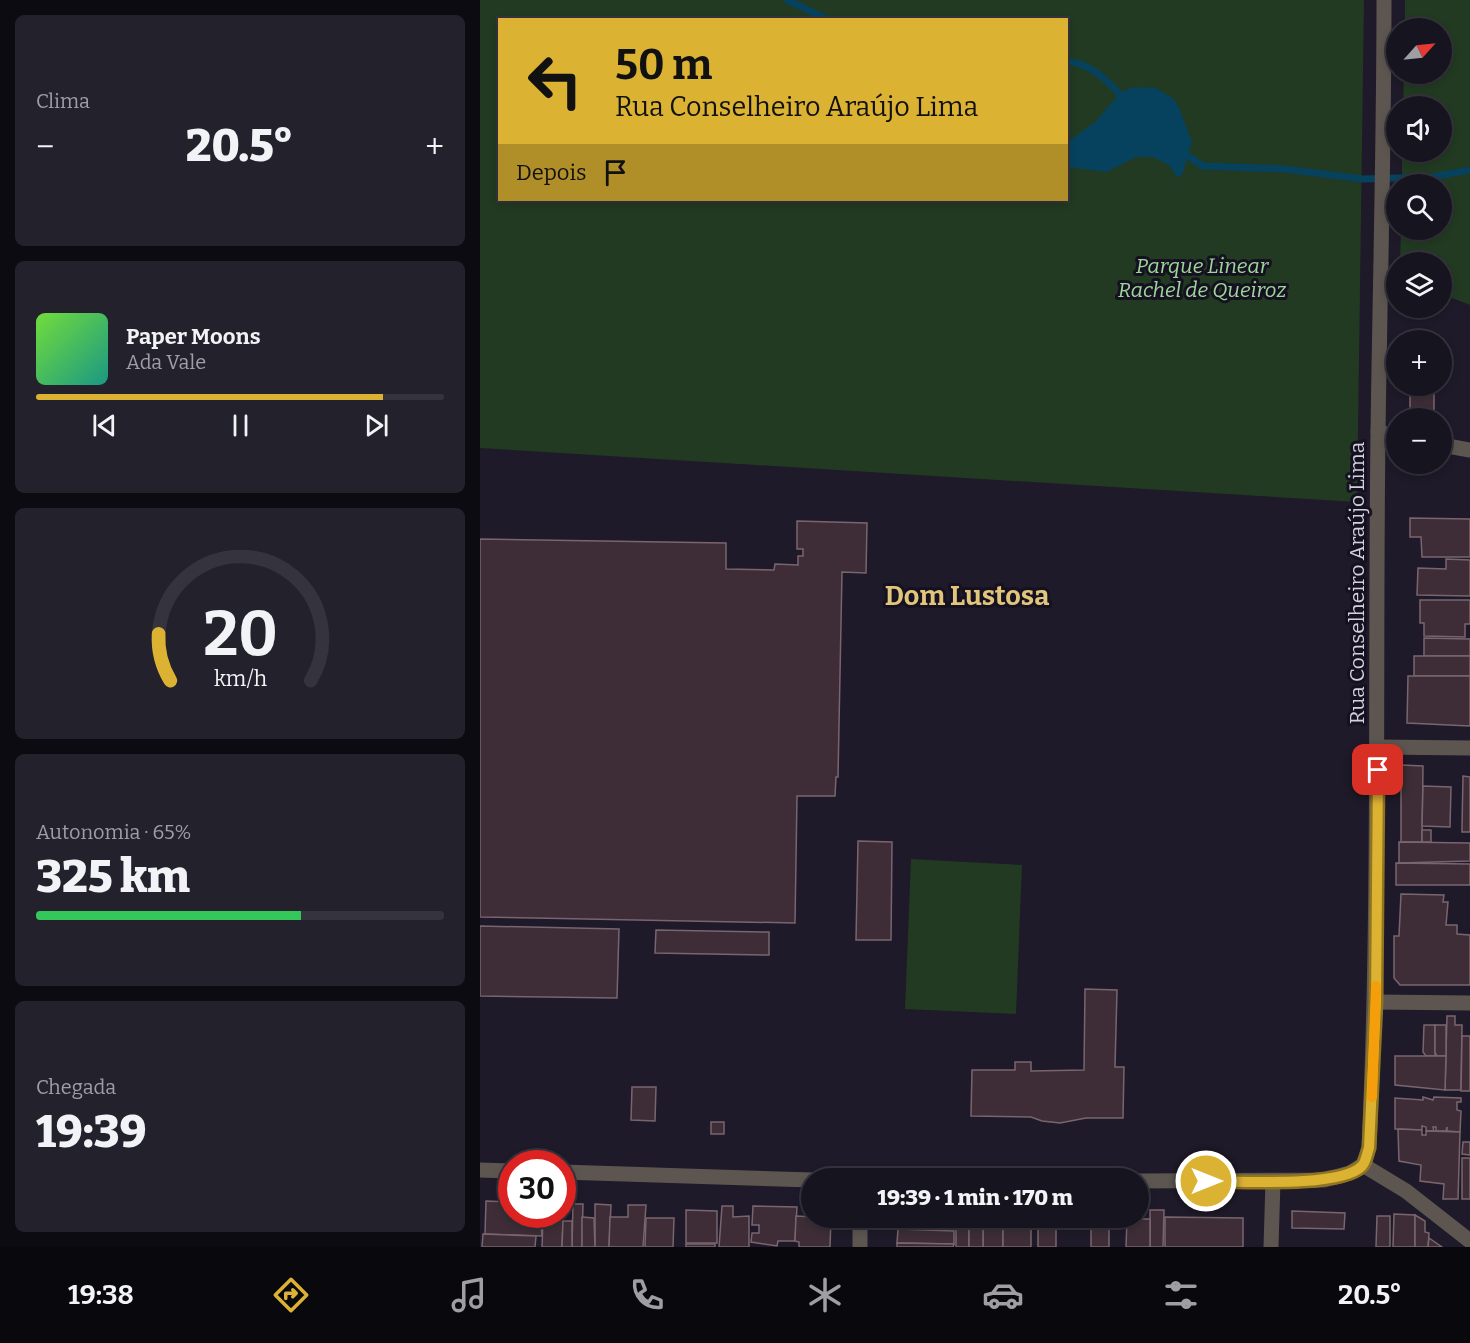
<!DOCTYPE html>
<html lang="pt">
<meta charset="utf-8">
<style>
body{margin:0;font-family:Bitter,serif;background:#23212c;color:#f1f3f6;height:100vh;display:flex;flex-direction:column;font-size:22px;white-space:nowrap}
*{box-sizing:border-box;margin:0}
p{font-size:20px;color:#9e9ea4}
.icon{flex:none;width:33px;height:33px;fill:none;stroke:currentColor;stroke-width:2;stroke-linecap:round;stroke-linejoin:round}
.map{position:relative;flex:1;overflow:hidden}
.details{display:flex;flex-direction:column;gap:15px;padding:15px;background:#0c0b11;width:480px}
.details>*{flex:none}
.top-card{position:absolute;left:18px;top:18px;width:570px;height:183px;border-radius:0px;box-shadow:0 3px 9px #0003,0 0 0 2px #35333d;background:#dcb233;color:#111;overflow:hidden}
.needle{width:39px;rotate:63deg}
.controls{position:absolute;left:906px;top:18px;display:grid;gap:12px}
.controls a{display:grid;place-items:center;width:66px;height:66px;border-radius:50%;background:#16141f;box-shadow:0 3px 9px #0003,0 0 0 2px #35333d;font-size:30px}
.speed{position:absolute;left:18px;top:1150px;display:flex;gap:12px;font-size:30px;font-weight:700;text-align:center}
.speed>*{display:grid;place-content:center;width:78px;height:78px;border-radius:50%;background:#16141f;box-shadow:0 3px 9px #0003,0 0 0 2px #35333d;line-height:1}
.speed .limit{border:9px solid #d22;background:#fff;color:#111}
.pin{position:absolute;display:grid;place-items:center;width:51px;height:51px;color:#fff;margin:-26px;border-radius:12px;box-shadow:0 3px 9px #0006}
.me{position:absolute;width:66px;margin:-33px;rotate:90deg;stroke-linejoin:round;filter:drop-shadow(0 0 4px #0008)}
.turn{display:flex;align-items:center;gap:21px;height:126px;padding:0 18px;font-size:27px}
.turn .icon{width:78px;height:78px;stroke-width:2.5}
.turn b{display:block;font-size:42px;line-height:51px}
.then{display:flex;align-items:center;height:57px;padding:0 18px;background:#0003;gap:12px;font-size:22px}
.big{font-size:45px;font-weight:800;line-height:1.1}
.details .card{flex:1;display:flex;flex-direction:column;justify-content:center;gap:9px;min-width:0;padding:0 21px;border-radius:9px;background:#23212c}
.details .dial{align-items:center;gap:0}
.dial svg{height:156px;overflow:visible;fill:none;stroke:#35333d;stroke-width:7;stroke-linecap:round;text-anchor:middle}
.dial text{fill:#f1f3f6;stroke:none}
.song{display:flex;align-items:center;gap:18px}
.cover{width:72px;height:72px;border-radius:9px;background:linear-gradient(135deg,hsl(100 70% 55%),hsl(170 70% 35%))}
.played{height:6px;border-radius:3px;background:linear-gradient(90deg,#dcb233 85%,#35333d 85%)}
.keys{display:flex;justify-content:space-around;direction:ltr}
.heat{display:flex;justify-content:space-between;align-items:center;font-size:33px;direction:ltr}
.charge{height:9px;border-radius:4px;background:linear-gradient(90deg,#34c759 65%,#35333d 0)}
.trip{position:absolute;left:321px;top:1168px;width:348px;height:60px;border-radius:30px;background:#16141f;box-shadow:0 3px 9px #0003,0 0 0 2px #35333d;font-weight:800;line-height:60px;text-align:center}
.menu{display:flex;height:96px;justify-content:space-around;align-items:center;background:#09080c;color:#9e9ea4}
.menu .icon{width:42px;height:42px}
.menu .active{color:#dcb233}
.menu b{font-size:27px;color:#f1f3f6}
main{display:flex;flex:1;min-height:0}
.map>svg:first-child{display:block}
</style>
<main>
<section class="details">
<div class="card"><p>Clima</p>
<div class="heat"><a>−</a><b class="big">20.5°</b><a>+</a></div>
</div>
<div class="card">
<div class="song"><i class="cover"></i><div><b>Paper Moons</b><p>Ada Vale</p></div></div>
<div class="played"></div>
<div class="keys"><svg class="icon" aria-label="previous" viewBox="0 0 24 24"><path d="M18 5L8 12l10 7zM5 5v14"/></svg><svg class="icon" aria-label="pause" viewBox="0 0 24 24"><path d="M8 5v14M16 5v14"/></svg><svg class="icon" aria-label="next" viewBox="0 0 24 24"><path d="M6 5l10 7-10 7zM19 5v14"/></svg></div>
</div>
<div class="card dial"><svg viewBox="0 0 100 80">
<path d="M14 69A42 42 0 1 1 86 69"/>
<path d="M14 69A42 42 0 0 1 8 45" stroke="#dcb233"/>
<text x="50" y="56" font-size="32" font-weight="700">20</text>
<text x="50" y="72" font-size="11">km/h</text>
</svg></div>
<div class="card"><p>Autonomia · 65%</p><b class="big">325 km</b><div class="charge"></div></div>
<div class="card"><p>Chegada</p><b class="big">19:39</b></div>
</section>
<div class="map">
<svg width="990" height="1247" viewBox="0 0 990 1247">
<rect width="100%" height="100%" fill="#1e1a29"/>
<g fill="#223a21" fill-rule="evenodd">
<path d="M0 0H884L877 502 0 448ZM20 20H586V200H20Z"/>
<path d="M925 0H990V305L962 294V262H920L921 230H962V184H922V152H962V106H923L924 74H962V28H925Z"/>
<path d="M431 859 542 865 536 1014 425 1009Z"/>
</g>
<path fill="#06425d" d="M654 87 676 88 694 99 700 110 712 142 702 175 697 177 689 165 673 157H656L627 172 587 167V147L589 141 615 122 641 92Z"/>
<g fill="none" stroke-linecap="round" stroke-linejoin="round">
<g stroke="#06425d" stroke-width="7">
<path d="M307 0 349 20"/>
<path d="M586 61C611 63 629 82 645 100"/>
<path d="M702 152 723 166 804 169 883 179 952 177 990 170"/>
</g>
</g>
<g fill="#3e2d36" stroke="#79656f" stroke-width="1.5">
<path d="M930 386H954V418L930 417Z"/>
<path d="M930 518 990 519V557H942L941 537H930Z"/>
<path d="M317 521 387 523 386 573 362 572 358 777H356L355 796H317L315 923 0 917V539L246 543V569L294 570 295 564 318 565V556H323V549H317Z"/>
<path d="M966 559 990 560V596L937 595 938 568 966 569Z"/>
<path d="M940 600H990V624H985V637L944 636V623H940Z"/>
<path d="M944 638 990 639V656H944Z"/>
<rect x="934" y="656" width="56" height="20"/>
<path d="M928 676H990V726L927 723Z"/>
<path d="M921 765 943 766 942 842H921Z"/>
<path d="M983 776 990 777V832H982V827Z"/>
<path d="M943 786 971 787 970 827 942 826Z"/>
<rect x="942" y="830" width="9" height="12"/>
<path d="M378 841 412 842 411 940H376Z"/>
<path d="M919 842 990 843V861L919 863Z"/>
<path d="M916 863 990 864V885H916Z"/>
<path d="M921 894 964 895 963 902H968L966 925H977V934L990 935V985H920L914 978V936H919Z"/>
<path d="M0 926 139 929 137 998 0 996Z"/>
<path d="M176 930 289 932V955L175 953Z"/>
<path d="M605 989 637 990 635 1067H644L643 1118H606L580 1123 562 1121 551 1117 491 1116 492 1070H535V1062H551V1071L604 1070Z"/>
<path d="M967 1016H975V1025H982L981 1090H965Z"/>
<path d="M944 1025H955V1056H946L943 1052Z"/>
<path d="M955 1025H966V1056H957L955 1052Z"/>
<path d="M982 1036H990V1091H981Z"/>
<path d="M915 1056H966L965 1090 915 1085Z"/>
<path d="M152 1087H176L175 1121 151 1120Z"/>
<path d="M943 1097 953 1100 954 1097 981 1098V1102H977V1110L981 1111 980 1132 967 1131V1127L966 1131H956V1127H953L954 1131H946V1127L942 1126V1130L915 1129V1098L943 1100Z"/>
<rect x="231" y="1122" width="13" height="12"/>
<path d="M918 1129 942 1130V1135H946V1131L980 1132 978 1199H963L964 1184 940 1181 941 1165 919 1161Z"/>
<path d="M983 1142H990V1155L982 1154Z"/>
<rect x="982" y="1158" width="8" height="41"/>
<path d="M6 1201 32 1202V1215H60L62 1236 5 1234Z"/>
<path d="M93 1204H103L102 1247H92Z"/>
<path d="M115 1204 131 1205 129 1247H115Z"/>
<path d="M148 1205H166L163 1247H129L130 1217H148Z"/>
<path d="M242 1206H253V1217L269 1216V1247H239Z"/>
<path d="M273 1206 317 1207 315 1241H298L297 1246 271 1242 272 1233H279V1225H272Z"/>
<path d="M206 1210 237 1211V1243H206Z"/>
<path d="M670 1210H684L683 1247H670Z"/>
<path d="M812 1211 865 1213 864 1229 812 1228Z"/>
<path d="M914 1214 935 1215V1247H913Z"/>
<path d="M935 1215 945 1221V1232L949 1233 948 1247H935Z"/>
<path d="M316 1216 351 1218 350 1247H319V1242L315 1241Z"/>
<path d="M897 1216H910V1247H896Z"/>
<path d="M102 1217 114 1218 115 1247H102Z"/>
<path d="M685 1217 763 1218V1247H685Z"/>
<path d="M166 1218H194L193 1247H165Z"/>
<rect x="503" y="1218" width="20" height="29"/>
<path d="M523 1218H558V1226H551V1247H523Z"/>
<path d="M577 1218H589V1228L576 1227Z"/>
<path d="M611 1218 629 1220V1247H611Z"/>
<path d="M647 1219H670V1247H646Z"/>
<rect x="476" y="1220" width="13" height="27"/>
<rect x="489" y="1220" width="14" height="27"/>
<path d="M63 1221H83L82 1247H62Z"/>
<path d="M83 1221H92V1247H82Z"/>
<path d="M558 1222 576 1223V1247H558Z"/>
<path d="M418 1229 474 1231V1244L417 1243Z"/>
<path d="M3 1234 56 1236 55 1247H2Z"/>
<path d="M949 1238 962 1247H948Z"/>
<path d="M417 1243 474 1244 473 1247H417Z"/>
<rect x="206" y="1244" width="29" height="3"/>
</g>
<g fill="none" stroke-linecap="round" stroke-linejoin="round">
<g stroke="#5d5650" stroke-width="15">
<path d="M898 432 916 436"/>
<path d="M962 445 990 450"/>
<path d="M898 747 990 748"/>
<path d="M896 1002 990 1003"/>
<path d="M883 1165 889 1148C900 910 895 671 898 433 900 288 904 144 904 0"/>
<path d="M883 1165 926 1191 990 1241"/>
<path d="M0 1170 32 1171"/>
<path d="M82 1172 332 1180"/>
<path d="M658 1181 844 1180 870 1173 883 1165"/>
<path d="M380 1247V1218"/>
<path d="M791 1247 793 1181"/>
</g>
</g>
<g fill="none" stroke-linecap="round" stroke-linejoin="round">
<defs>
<path id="route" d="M726 1181C758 1181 861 1188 882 1166 886 1162 887 1153 889 1148L896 1002 898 770"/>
</defs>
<use href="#route" stroke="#8f7421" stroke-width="15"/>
<use href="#route" stroke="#dcb233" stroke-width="10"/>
<path stroke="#f59e0b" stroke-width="10" d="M892 1097 896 986"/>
</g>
<g text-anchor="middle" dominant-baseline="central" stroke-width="6" stroke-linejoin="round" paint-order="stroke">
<g font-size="21" font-style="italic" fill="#9dd699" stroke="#151120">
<text x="722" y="266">Parque Linear<tspan x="722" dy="24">Rachel de Queiroz</tspan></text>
</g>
<g font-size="21" fill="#d3d1dc" stroke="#151120">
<text transform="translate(877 583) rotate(-90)">Rua Conselheiro Araújo Lima</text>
</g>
<g font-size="27" font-weight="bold" fill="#e1c57a" stroke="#151120">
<text x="487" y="596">Dom Lustosa</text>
</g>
</g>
</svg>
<div class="controls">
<a><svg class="needle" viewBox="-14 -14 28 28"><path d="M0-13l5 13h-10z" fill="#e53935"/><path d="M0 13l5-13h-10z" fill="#9e9ea4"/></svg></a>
<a><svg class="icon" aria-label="sound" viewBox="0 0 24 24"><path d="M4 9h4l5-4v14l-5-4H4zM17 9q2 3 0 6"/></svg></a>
<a><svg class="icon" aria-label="search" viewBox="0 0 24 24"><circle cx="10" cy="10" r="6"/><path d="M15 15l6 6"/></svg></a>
<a><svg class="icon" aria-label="layers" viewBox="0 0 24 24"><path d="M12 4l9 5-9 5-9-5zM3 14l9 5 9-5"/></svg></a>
<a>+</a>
<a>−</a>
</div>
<div class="speed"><div class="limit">30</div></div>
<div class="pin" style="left:898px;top:770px;background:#d93025"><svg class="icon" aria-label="arrive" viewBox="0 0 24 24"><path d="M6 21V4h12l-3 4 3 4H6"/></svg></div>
<svg class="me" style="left:726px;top:1181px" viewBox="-20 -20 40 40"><circle r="17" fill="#dcb233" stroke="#fff" stroke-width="3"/><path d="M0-11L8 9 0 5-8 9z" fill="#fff"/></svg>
<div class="trip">19:39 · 1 min · 170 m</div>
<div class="top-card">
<div class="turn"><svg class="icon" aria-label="left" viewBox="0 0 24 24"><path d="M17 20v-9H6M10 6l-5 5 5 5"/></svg><div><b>50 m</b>Rua Conselheiro Araújo Lima</div></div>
<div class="then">Depois<svg class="icon" aria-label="arrive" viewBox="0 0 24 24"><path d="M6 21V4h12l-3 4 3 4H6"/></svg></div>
</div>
</div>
</main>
<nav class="menu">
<b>19:38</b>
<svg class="icon active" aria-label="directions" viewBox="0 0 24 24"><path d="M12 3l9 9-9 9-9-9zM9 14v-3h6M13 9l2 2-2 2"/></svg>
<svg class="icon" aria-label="music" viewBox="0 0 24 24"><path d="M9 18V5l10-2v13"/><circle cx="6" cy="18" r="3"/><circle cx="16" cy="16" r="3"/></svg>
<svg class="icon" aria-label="phone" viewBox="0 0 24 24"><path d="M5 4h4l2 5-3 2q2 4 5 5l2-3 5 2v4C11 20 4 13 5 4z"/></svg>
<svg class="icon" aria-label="climate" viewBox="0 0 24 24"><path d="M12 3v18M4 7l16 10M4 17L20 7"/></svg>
<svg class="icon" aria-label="car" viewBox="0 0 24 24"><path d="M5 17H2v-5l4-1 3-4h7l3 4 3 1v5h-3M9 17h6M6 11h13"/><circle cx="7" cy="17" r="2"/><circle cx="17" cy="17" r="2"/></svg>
<svg class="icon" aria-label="filters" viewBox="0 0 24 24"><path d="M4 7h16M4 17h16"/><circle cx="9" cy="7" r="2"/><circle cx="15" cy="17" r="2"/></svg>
<b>20.5°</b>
</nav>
